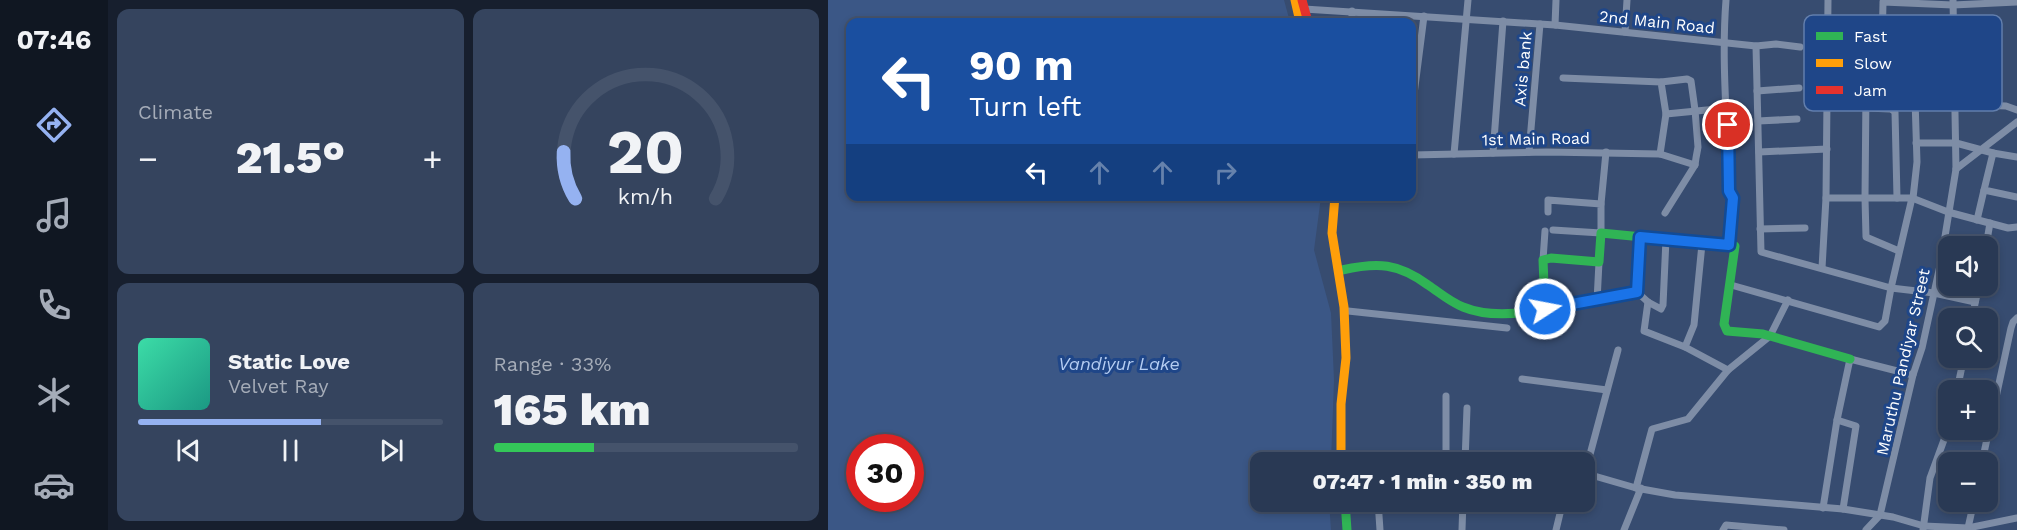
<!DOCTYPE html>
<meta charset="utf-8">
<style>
body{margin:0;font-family:"Work Sans",sans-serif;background:#35445e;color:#f1f3f6;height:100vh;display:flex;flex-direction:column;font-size:22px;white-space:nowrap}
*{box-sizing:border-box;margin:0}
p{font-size:20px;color:#a5acb8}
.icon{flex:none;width:33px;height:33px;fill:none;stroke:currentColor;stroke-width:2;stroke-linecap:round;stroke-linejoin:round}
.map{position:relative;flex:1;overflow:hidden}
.details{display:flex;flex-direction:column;gap:9px;padding:9px;background:#171f2e;width:720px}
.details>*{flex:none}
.top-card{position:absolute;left:18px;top:18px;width:570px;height:183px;border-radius:12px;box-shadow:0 3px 9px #0003,0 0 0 2px #45536b;background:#1a4fa0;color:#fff;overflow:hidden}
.controls{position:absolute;left:1110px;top:236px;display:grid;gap:12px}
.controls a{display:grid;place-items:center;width:60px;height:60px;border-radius:12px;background:#293954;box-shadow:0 3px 9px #0003,0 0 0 2px #45536b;font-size:30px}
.speed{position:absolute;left:18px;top:434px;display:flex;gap:12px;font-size:30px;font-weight:700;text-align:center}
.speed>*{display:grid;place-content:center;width:78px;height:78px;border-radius:50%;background:#293954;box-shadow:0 3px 9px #0003,0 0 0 2px #45536b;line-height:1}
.speed .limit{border:9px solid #d22;background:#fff;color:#111}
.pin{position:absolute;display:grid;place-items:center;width:51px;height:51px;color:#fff;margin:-26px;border:3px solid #fff;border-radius:50%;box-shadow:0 2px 6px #0007}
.me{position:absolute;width:66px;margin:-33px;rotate:79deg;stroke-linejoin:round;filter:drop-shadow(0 0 4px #0008)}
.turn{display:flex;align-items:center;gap:21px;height:126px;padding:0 24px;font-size:27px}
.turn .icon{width:78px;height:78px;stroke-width:2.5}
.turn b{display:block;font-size:42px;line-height:51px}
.lanes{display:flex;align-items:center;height:57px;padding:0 24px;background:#0003;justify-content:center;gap:30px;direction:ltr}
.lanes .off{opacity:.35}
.big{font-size:45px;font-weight:800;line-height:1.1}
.details .tile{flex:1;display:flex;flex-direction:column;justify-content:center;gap:9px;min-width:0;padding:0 21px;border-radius:12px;background:#35445e}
.details .dial{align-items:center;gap:0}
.dial svg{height:156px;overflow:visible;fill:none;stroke:#45536b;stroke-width:7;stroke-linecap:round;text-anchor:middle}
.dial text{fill:#f1f3f6;stroke:none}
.song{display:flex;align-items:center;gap:18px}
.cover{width:72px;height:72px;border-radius:9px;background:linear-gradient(135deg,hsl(160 70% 55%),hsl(170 70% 35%))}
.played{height:6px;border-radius:3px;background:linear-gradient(90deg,#95b2f1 60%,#45536b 60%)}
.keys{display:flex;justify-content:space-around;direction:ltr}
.heat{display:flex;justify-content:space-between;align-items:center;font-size:33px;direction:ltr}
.charge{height:9px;border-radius:4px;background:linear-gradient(90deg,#34c759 33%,#45536b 0)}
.details .tiles{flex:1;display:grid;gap:9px;grid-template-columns:repeat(2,1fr)}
.trip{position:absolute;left:422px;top:452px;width:345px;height:60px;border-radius:12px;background:#293954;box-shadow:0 3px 9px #0003,0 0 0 2px #45536b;font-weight:800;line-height:60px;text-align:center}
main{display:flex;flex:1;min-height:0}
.dock{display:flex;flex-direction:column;width:108px;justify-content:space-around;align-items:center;background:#101722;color:#a5acb8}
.dock .icon{width:42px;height:42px}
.dock .selected{color:#95b2f1}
.dock b{font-size:27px;color:#f1f3f6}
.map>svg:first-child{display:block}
</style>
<main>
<nav class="dock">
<b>07:46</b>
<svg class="icon selected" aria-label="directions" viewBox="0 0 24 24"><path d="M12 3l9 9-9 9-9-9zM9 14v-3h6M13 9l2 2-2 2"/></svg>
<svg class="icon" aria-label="music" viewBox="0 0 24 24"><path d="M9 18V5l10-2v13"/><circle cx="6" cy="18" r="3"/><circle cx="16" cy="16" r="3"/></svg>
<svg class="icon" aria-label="phone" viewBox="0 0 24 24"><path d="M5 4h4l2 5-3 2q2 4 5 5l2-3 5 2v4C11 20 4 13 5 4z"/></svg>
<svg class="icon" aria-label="climate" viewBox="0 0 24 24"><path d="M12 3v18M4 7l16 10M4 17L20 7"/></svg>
<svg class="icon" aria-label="car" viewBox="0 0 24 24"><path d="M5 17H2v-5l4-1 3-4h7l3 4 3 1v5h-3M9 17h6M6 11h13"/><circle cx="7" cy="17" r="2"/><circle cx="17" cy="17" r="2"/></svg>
</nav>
<section class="details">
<div class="tiles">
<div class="tile"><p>Climate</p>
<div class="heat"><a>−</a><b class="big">21.5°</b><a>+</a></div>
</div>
<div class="tile dial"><svg viewBox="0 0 100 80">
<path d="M14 69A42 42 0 1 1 86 69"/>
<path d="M14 69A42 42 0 0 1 8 45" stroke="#95b2f1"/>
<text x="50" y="56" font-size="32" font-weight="700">20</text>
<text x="50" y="72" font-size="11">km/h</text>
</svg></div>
<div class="tile">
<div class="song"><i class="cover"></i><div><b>Static Love</b><p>Velvet Ray</p></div></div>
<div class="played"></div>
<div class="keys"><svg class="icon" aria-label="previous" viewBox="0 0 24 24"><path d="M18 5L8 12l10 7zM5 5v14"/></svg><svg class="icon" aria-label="pause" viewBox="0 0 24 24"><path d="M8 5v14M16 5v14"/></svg><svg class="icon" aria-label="next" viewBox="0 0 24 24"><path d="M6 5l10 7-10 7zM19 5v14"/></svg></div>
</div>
<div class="tile"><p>Range · 33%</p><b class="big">165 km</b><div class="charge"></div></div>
</div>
</section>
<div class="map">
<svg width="1189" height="530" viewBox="0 0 1189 530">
<rect width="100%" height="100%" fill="#374c70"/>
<path fill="#3b5786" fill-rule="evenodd" d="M0 0H456L462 22H22V196L493 197 486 250 503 313 506 380 503 462H432V501H501L503 530H0ZM32 447H82V498H32Z"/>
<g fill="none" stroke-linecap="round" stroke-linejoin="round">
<g stroke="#7e8da6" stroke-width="7">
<path d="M898 0C893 64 900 127 901 191L905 198 901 245"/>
<path d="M1000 0 998 198H1084L1063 288 1106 293 1147 302"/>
<path d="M476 9 727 25 928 46 948 44 972 47"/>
<path d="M524 22V11"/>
<path d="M1001 24 1055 23"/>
<path d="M727 25 728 0"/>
<path d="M797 32 799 0"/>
<path d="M735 78 833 82 838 114 899 108"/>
<path d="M833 82 859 79 863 81 867 110 870 147 868 158 867 165 837 213"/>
<path d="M929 91 971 88"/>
<path d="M1126 104 1178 106 1189 110"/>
<path d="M1038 108 1063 109 1067 112 1069 198"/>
<path d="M584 110 596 16"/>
<path d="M838 114 832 154 867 165"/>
<path d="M930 121 969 119"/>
<path d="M1088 143H1128L1165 153"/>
<path d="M701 152 712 24"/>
<path d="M931 152 999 149"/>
<path d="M665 153 675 21"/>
<path d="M626 154 640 0"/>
<path d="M584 155 719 152 832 154"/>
<path d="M1189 157 1165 153 1156 190 1189 197"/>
<path d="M1128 169 1189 122"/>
<path d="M1084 198 1120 212 1180 228 1189 227"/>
<path d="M1085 198 1089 162 1087 99"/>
<path d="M773 204 778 152"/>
<path d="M720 212V200L773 204V233L725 230"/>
<path d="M1149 220 1156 190"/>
<path d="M932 229 977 228"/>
<path d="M812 237 809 292 820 302 833 309 835 305 838 239"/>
<path d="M1158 246 1162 223"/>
<path d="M1071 251 1038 237 1037 198 1038 91 1042 75 1054 50 1055 2 1125 5 1189 2"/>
<path d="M715 260 717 231"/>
<path d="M994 268 998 198"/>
<path d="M903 285 1051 327 1057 321 1063 288 933 252 928 46"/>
<path d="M769 301 771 262"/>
<path d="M820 302 816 331 857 347"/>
<path d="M717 309 809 292"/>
<path d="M520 311 679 328"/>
<path d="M1144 318 1151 285"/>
<path d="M900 370 942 336 960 300"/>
<path d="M694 379 779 390"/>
<path d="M1129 390 1136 357"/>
<path d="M618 458V396"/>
<path d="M544 462C584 454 646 456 686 462"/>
<path d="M637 462 639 408"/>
<path d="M1154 462 1183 328 1185 322 1189 318"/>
<path d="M756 473 808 488 847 495 1015 509 1065 517 1096 526 1140 528 1189 518"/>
<path d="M757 473 790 350"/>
<path d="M808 488 824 429 860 419 900 370 857 347 866 325 874 244"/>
<path d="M550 501 552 530"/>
<path d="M995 508 1009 420"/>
<path d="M1015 509 1028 426 1009 420 1022 359 1085 375"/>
<path d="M1052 515 1085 375 1094 348 1113 261 1128 169 1125 0"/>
<path d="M1140 528 1146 501"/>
<path d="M634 530 635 501"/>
<path d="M728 530 735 501"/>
<path d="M796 530 813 488"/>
<path d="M895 530 898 525 956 530"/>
<path d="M1038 530 1052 515"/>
<path d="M1095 530 1102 478 1120 429"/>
</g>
<g stroke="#30b455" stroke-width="9">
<path d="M514 270C550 262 570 263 600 285 612 293 622 302 635 307 659 317 692 314 717 309L715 260 723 258 771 262 773 233 907 246 896 324 899 331 935 334 1022 359"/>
<path d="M517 501 519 530"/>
</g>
<g stroke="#ff9f0a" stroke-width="9">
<path d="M467 0 472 22"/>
<path d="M507 196 504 233 516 307 518 358 513 404V462"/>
</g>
<path stroke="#e5322d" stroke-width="9" d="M474 0 480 22"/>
</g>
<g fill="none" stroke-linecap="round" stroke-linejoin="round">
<defs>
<path id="route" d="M717 309 809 292 812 237 901 245 905 198 901 191 900 125"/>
</defs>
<use href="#route" stroke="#114b97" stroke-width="15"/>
<use href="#route" stroke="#1a73e8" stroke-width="10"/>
</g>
<g text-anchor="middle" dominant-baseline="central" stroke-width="6" stroke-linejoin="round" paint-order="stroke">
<g font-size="16" fill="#fff" stroke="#1f4688">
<text transform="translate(829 22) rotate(6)">2nd Main Road</text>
<text transform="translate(695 69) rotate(-85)">Axis bank</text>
<text transform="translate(708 139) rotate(-1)">1st Main Road</text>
<text transform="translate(1075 362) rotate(-77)">Maruthu Pandiyar Street</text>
</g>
<g font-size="18" font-style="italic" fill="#b5cdf2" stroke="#1f4688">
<text x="291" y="363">Vandiyur Lake</text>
</g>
</g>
<rect x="976" y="15" width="198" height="96" rx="9" fill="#1f4688" stroke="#627eac" stroke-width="1.5"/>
<rect x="988" y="32" width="27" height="8" fill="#30b455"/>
<rect x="988" y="59" width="27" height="8" fill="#ff9f0a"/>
<rect x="988" y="86" width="27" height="8" fill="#e5322d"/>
<g font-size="16" fill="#fff">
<text x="1026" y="42">Fast</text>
<text x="1026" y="69">Slow</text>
<text x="1026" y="96">Jam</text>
</g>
</svg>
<div class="controls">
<a><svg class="icon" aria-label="sound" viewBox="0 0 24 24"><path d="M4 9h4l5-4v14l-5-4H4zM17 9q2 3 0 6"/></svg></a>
<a><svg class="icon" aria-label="search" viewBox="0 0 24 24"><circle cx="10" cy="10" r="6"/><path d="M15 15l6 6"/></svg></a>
<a>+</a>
<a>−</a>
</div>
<div class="speed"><div class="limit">30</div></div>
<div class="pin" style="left:900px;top:125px;background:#d93025"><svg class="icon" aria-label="arrive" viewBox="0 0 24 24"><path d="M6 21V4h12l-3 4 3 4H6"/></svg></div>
<svg class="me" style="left:717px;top:309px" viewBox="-20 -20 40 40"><circle r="17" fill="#1a73e8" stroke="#fff" stroke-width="3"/><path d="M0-11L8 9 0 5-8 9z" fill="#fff"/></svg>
<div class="trip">07:47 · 1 min · 350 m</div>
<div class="top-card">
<div class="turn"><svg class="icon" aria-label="left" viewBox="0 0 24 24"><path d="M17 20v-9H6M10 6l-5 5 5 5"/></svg><div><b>90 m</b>Turn left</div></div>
<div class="lanes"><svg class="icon" aria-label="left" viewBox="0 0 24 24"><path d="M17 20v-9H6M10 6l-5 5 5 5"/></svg><svg class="icon off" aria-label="ahead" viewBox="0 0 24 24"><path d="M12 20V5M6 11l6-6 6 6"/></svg><svg class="icon off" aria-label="ahead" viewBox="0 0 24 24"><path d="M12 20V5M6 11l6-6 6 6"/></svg><svg class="icon off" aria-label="right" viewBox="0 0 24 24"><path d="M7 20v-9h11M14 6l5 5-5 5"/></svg></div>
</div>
</div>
</main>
